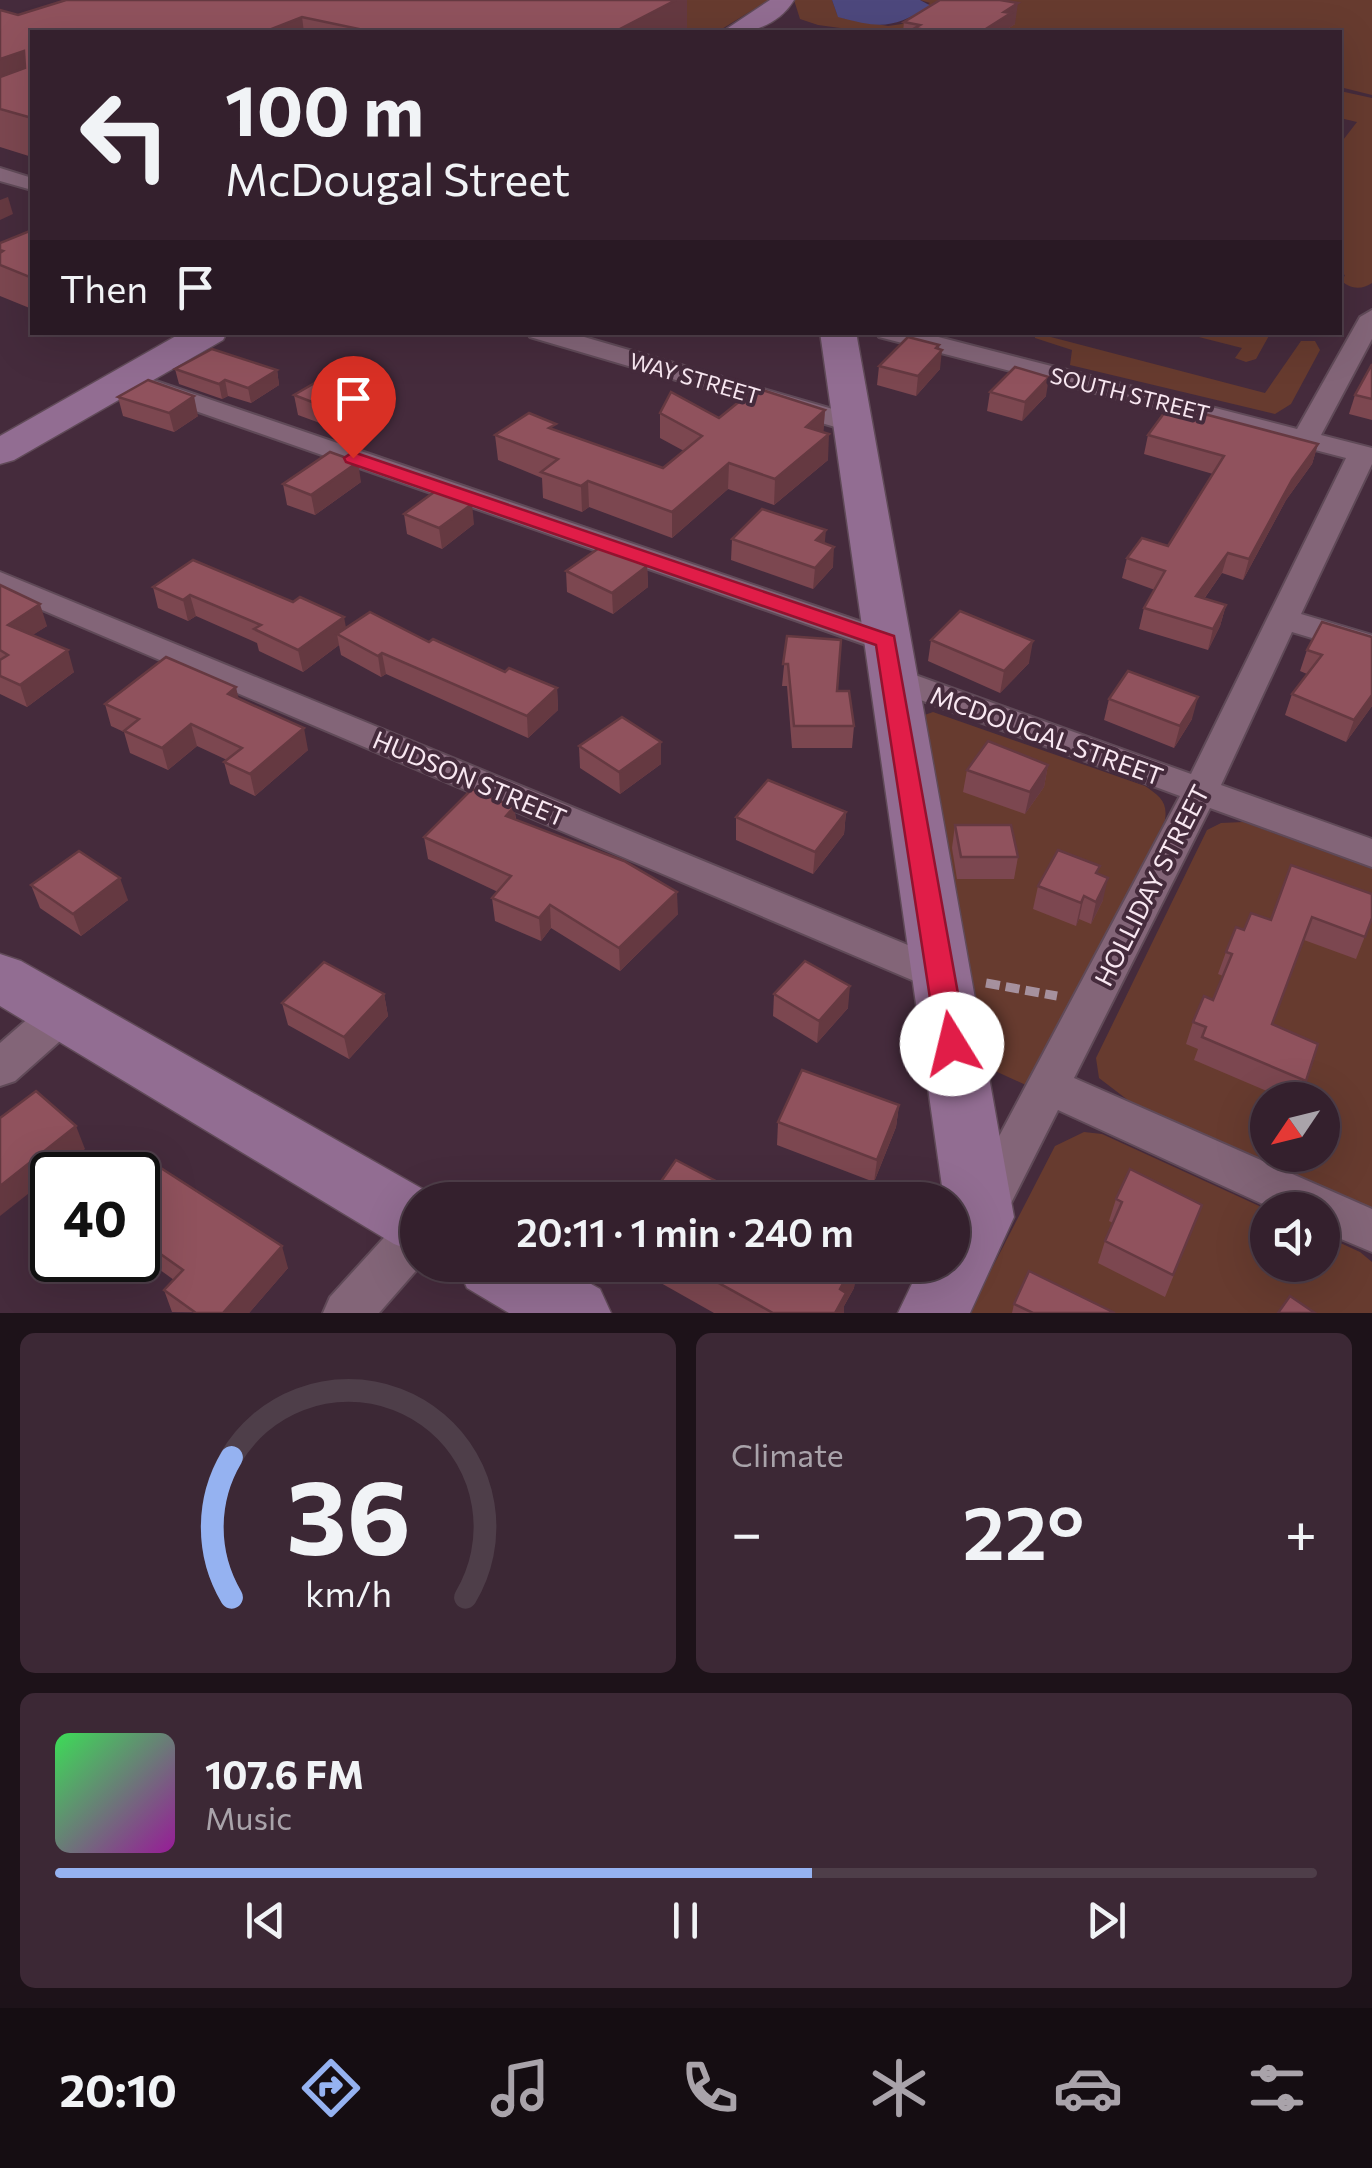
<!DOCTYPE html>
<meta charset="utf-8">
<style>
body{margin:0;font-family:Commissioner,sans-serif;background:#3c2835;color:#f1f3f6;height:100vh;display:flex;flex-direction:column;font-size:38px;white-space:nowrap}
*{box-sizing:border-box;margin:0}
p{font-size:32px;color:#a9a3aa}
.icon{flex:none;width:55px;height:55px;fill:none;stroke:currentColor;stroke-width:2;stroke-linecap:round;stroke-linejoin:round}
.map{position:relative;height:1313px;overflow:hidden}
.details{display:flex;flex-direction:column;gap:20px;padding:20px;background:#1d1219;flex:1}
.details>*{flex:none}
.hud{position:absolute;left:30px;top:30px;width:1312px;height:305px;border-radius:0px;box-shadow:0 10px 40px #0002,0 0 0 2px #4e3e49;background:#34202d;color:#f1f3f6;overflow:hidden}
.needle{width:65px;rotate:235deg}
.controls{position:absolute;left:1250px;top:1082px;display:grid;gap:20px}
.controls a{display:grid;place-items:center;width:90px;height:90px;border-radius:50%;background:#34202d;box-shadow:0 10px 40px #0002,0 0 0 2px #4e3e49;font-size:50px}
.speed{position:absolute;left:30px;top:1152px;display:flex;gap:20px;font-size:50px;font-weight:700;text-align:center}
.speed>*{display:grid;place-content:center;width:130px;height:130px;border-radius:50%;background:#34202d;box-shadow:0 10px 40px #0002,0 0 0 2px #4e3e49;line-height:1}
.speed .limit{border:5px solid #111;border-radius:15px;background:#fff;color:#111}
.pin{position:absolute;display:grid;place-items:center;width:85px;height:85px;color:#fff;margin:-102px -42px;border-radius:50% 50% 50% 0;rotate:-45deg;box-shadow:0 0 10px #0007}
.pin .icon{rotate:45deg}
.me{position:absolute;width:110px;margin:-55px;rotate:351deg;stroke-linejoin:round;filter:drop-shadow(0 0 8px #0008)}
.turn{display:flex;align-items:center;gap:35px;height:210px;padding:0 30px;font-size:45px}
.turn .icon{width:130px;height:130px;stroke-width:2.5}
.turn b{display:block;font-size:70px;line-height:85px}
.then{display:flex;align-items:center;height:95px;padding:0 30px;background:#0003;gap:20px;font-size:38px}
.big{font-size:75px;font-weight:600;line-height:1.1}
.details .widget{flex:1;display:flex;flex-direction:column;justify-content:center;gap:15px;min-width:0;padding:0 35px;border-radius:15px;background:#3c2835}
.details .dial{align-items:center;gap:0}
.dial svg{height:260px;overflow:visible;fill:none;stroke:#4e3e49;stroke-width:7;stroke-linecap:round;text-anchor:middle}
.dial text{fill:#f1f3f6;stroke:none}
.song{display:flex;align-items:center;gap:30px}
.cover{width:120px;height:120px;border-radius:15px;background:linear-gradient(135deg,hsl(130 70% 55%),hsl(300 70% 35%))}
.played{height:10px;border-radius:5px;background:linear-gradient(90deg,#95b2f1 60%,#4e3e49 60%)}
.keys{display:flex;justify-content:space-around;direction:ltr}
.heat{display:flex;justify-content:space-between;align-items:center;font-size:55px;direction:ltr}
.details .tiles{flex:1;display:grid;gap:20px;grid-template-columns:1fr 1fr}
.widget:last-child{grid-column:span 2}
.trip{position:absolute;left:400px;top:1182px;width:570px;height:100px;border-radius:50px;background:#34202d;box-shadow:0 10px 40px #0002,0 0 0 2px #4e3e49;font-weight:600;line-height:100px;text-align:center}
.tabs{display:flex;height:160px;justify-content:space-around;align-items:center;background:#150d12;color:#a9a3aa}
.tabs .icon{width:70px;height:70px}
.tabs .selected{color:#95b2f1}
.tabs b{font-size:45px;color:#f1f3f6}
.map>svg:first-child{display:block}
</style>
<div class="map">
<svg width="1372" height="1313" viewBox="0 0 1372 1313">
<rect width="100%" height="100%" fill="#452b3c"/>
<g fill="#673b2f" fill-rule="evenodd">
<path d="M539 0H769L717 32H495Z"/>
<path d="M794 0H832L837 14 843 18 888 26 902 24 930 3 920 0H1372V95L1340 87V32H1002L1013 25 870 32 818 25 800 19Z"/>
<path d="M1340 91 1372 98V283C1362 290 1350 289 1342 281L1345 275 1340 273V144L1357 122 1340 118Z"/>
<path d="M1271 332 1256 359 1246 362 1235 358 1242 348 1183 333Z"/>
<path d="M1035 333H1049L1047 336 1265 393 1301 341H1315L1320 350 1291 404 1275 414 1070 365 1072 350 1035 338Z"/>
<path d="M933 712 1145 786C1159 796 1168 801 1165 820L1028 1086 969 1059 919 717Z"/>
<path d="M1243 822 1372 869V1209L1133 1104 1099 1078 1096 1058 1207 830 1221 823ZM1268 1100H1322V1155H1268Z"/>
<path d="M1084 1132 1102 1134 1268 1210V1265H1322L1323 1235 1360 1252 1372 1262V1313H969L1055 1146Z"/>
</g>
<path fill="#4d487d" d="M832 0H920L931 6C893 28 882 29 838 17Z"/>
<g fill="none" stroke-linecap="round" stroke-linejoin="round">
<defs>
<g id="street">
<path d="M0 168 32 178V190L0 181Z"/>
<path d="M1372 310V339L1321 435 1372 448V464L1301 614 1372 635V656L1292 632 1221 785 1372 839V867L1210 808 1074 1078 1372 1209V1252L1322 1231V1210H1276L1058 1110 1002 1221 986 1227 970 1221 963 1206 970 1191 1180 796 880 685 875 678 880 671 892 667 904 671 1191 774 1346 458 879 337 876 332H919L1297 429 1360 317Z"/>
<path d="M527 332H567L860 417 864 423 860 429H842L530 337Z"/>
<path d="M153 380 897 634 902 641 897 648H875L144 393 140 388 144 383Z"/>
<path d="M0 572 954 964 960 975 954 986 940 991 926 986 0 592Z"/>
<path d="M62 997 77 1002 83 1014 77 1026 15 1081 0 1086V1043L47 1002Z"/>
<path d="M418 1213V1265H421L379 1313H323L330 1297 401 1219Z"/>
</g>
<g id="secondary">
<path d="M770 0H794C778 26 750 34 722 32Z"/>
<path d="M183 332H227L223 340 14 460 0 464V436Z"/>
<path d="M820 332H856L1014 1217 970 1313H898L921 1265H952V1200H944Z"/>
<path d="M0 954 21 961 442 1200H418V1253L394 1244 0 1006Z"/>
<path d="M457 1265H557L600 1289 611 1313H509L467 1288Z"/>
</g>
</defs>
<use href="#street" stroke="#604a58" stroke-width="4"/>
<use href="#secondary" stroke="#604a58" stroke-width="3"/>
<path stroke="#a6919e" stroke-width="9" stroke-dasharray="14 6" stroke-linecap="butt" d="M986 983 1057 996"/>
<use href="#street" fill="#836578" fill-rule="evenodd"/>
<use href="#secondary" fill="#926d92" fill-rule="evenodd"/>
</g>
<g fill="#7c4750">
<path d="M66 0H687V30L683 32H32V157L0 147V10L18 15Z"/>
<path d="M904 22 1015 24 1009 28V32H903Z"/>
<path d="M32 230V309L0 296V243Z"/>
<path d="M939 345 940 369 916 396 877 385 879 366Z"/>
<path d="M1372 364V420L1349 414 1355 395Z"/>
<path d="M175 369 277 370 279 385 251 403 228 396 222 399 179 384Z"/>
<path d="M990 392 1046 396 1022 421 987 411Z"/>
<path d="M294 395 370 400 328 426 298 415Z"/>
<path d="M118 397 198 416 174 432 123 416Z"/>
<path d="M825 410 823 433 828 460 774 505 728 489 672 538 589 507 582 512 543 498 542 478 498 460 495 435 557 431 663 468 684 451 660 438V413L719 418Z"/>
<path d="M1148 435 1318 444 1312 464 1286 500 1243 580 1222 573 1204 599 1226 605 1220 626 1208 650 1139 629 1144 608 1155 590 1122 578 1127 558 1168 546 1213 474 1144 454Z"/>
<path d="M361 482 315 515 287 505 283 484Z"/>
<path d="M404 514 474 524 442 549 407 534Z"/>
<path d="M732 539 825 544 833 567 813 589 731 560Z"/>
<path d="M647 566 648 587 613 614 567 592 566 571Z"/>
<path d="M0 585 47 626 32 635 74 672 27 707 0 694Z"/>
<path d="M153 587 346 628 429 642 505 672 557 688 558 710 528 738 386 674 381 677 341 655 339 645 303 672 259 651 257 643 196 616 188 621 158 608Z"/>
<path d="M1322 622 1372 706 1346 742 1285 715 1292 694 1307 674 1300 671 1307 650Z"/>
<path d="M787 636 854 726 852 748H792L787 686H782Z"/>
<path d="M931 640 1029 663 1000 693 928 661Z"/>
<path d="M238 698 308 750 255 796 230 784 224 762 227 760 197 746 168 770 130 753 124 732 111 726 105 704Z"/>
<path d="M1109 699 1192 719 1174 748 1104 720Z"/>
<path d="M579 746 661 764 620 794 580 768Z"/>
<path d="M1048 765 1044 787 1025 814 963 792 967 770Z"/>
<path d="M514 807 516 819 678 914 620 971 551 928 541 941 495 921 492 898 498 892 428 859 424 837Z"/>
<path d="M846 812 844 834 813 874 736 840V817Z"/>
<path d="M955 825 1018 857 1014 879H957L952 848Z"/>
<path d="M1291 865 1372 918 1356 959 1304 940 1272 1024 1306 1081 1298 1100H1288L1194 1060 1198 1049 1186 1044 1193 1022 1213 1000 1223 976 1218 974 1226 952 1244 930 1271 920Z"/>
<path d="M31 885 128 900 81 936 40 908Z"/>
<path d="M1038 886 1103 900 1091 924 1079 919 1076 926 1033 909Z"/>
<path d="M384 994 388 1016 349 1059 288 1025 282 1003Z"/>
<path d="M774 994 848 1008 817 1043 773 1016Z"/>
<path d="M899 1105 896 1127 874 1182 777 1145 778 1122Z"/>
<path d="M138 1175 288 1268 249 1313 172 1312 164 1290 174 1280 138 1254Z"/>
<path d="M1116 1199 1202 1205 1165 1297 1098 1263 1105 1241 1113 1223 1109 1221Z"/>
<path d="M629 1265H857L854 1288 844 1306V1313H714Z"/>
<path d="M1014 1304 1115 1313H1012Z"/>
</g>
<g fill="#653941">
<path d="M676 0H687V30L683 32H614Z"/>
<path d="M1018 3 1015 24 1009 28V32H981L1004 12Z"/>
<path d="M302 17 304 32H264Z"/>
<path d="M24 51 32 84 0 102V59Z"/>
<path d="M8 197 13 214 0 220V200Z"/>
<path d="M939 345 938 354 942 350 940 369 916 396 918 376Z"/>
<path d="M277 370 279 385 251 403 248 388Z"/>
<path d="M1049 377 1046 396 1022 421 1025 402Z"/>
<path d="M225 380 228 396 222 399 219 384Z"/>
<path d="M367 380 370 400 328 426 325 407Z"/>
<path d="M194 396 198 416 174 432 169 413Z"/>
<path d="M825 410 823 436 806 427Z"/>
<path d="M829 434 828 460 774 505 775 479Z"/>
<path d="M1318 444 1312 464 1286 500 1243 580 1249 559 1292 480Z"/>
<path d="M358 462 361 482 315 515 311 495Z"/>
<path d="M729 463 728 489 672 538V512Z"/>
<path d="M588 481 589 507 582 512 581 486Z"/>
<path d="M472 504 474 524 442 549 439 528Z"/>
<path d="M826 530 824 551 816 540Z"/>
<path d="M834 547 833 567 813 589 815 568Z"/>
<path d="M1228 553 1222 573 1191 617 1196 596Z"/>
<path d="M647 566 648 587 613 614 612 593Z"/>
<path d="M190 595 196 616 188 621 183 600Z"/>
<path d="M40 604 47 626 16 646 8 625Z"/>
<path d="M1226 605 1220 626 1208 650 1213 629Z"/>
<path d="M344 617 348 638 337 634 339 645 303 672 298 650Z"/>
<path d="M1033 641 1029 663 1000 693 1004 671Z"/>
<path d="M68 650 74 672 27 707 20 685Z"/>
<path d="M382 653 386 674 381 677 378 656Z"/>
<path d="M236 687 241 709 228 694Z"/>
<path d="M557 688 558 710 528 738 527 716Z"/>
<path d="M1372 695V706L1346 742 1354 720Z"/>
<path d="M1198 697 1192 719 1174 748 1180 726Z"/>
<path d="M191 724 197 746 168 770 162 748Z"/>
<path d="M304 728 308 750 255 796 250 774Z"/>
<path d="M661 742V764L620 794 619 772Z"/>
<path d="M1048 765 1044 787 1025 814 1030 792Z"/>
<path d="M514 807 517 829 506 816Z"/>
<path d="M846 812 844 834 813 874 815 852Z"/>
<path d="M120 878 128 900 81 936 73 914Z"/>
<path d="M1108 878 1103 900 1091 924 1096 902Z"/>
<path d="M677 892 678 914 620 971 619 948Z"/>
<path d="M1084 896 1079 919 1076 926 1081 903Z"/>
<path d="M550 905 551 928 541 941 539 918Z"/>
<path d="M850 986 848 1008 817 1043 819 1021Z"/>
<path d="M384 994 388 1016 349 1059 344 1037Z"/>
<path d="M899 1105 896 1127 874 1182 877 1160Z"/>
<path d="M76 1126 85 1149 0 1216V1186Z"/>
<path d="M282 1246 288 1268 249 1313H223Z"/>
<path d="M853 1265H857L854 1288 844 1306V1313H835L840 1289Z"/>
</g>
<g fill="#90525d" stroke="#653941" stroke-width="2.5">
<path d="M66 0H676L614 32H373L302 17 264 32H32V118L0 109V77L25 68 24 51 0 59V10L18 15Z"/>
<path d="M940 0H1000L1018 3 1004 12 1011 13 981 32H936L915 28 920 25 904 22Z"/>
<path d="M32 230V278L0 265V253L3 251 0 250V243Z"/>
<path d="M908 337 939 345 936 348 942 350 918 376 879 366Z"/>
<path d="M212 349 277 370 248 388 225 380 219 384 175 369Z"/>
<path d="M1372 364V399L1355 395Z"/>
<path d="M1015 367 1049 377 1025 402 990 392Z"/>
<path d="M337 370 367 380 325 407 294 395Z"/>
<path d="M148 380 194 396 169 413 118 397Z"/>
<path d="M756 388 825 410 806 427 829 434 775 479 729 463 672 512 588 481 581 486 541 472 558 459 495 435 529 413 556 424 549 428 663 468 702 436 660 413 671 392 719 418Z"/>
<path d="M1170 405 1318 444 1292 480 1249 559 1228 553 1196 596 1226 605 1213 629 1144 608 1165 571 1127 558 1142 538 1168 546 1224 456 1148 435Z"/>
<path d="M330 452 358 462 311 495 283 484Z"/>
<path d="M437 490 472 504 439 528 404 514Z"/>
<path d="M762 509 826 530 816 540 834 547 815 568 732 539Z"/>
<path d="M602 546 647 566 612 593 566 571Z"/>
<path d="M193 560 293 602 300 597 344 617 298 650 254 629 261 625 190 595 183 600 153 587Z"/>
<path d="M0 585 40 604 8 625 68 650 20 685 0 676V660L8 655 0 650Z"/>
<path d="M960 611 1033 641 1004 671 931 640Z"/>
<path d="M370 612 429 642 433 639 505 672 509 668 557 688 527 716 382 653 378 656 337 634Z"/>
<path d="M1322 622 1372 637V695L1354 720 1292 694 1322 655 1307 650Z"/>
<path d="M787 636 841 640 837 691H849L854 726H794L788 664H783Z"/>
<path d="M166 657 236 687 228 694 304 728 250 774 224 762 242 748 191 724 162 748 124 731 139 719 105 704Z"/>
<path d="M1128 671 1198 697 1180 726 1109 699Z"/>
<path d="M622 717 661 742 619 772 579 746Z"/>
<path d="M988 741 1048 765 1030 792 967 770Z"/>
<path d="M768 780 846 812 815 852 736 817Z"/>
<path d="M472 789 514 807 506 816 624 861 677 892 619 948 550 905 539 918 492 898 511 876 424 837Z"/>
<path d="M955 825H1011L1018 857H961Z"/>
<path d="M1058 850 1100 866 1096 873 1108 878 1096 902 1084 896 1081 903 1038 886Z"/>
<path d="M79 851 120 878 73 914 31 885Z"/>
<path d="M1291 865 1372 894V918L1365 937 1312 917 1272 1024 1318 1044 1306 1081 1202 1037 1206 1027 1193 1022 1204 996 1213 1000 1232 954 1226 952 1236 927 1244 930 1251 913 1271 920Z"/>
<path d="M805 961 850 986 819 1021 774 994Z"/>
<path d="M324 962 384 994 344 1037 282 1003Z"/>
<path d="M802 1070 899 1105 877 1160 778 1122Z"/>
<path d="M36 1091 76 1126 0 1186V1118Z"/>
<path d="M139 1154 282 1246 223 1313H196L164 1290 183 1270 138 1238V1175H118Z"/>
<path d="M676 1160 752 1200H648Z"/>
<path d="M1130 1169 1202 1205 1173 1275 1105 1241 1122 1202 1116 1199Z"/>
<path d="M686 1265H853L840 1289 846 1293 835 1313H773Z"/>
<path d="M1029 1271 1115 1313H1033L1014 1304Z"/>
<path d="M1290 1296 1315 1313H1278Z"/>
</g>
<path fill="#e11d48" stroke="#92132f" stroke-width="2.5" d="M353 452 894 636 967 1044 962 1053 952 1056 941 1053 937 1044 876 645 346 462 344 458Z"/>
<g text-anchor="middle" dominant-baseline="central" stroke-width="8" stroke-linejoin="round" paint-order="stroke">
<g font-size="22" fill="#f8e7f1" stroke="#452b3c">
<text transform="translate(695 378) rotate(16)">WAY STREET</text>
<text transform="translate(1130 394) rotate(14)">SOUTH STREET</text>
</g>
<g font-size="25" fill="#f8e7f1" stroke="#452b3c">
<text transform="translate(1047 735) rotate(20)">MCDOUGAL STREET</text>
<text transform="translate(470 778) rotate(23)">HUDSON STREET</text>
<text transform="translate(1151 885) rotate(-63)">HOLLIDAY STREET</text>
</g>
</g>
</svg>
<div class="controls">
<a><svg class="needle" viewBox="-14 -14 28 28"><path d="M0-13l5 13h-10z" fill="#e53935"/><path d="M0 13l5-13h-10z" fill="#a9a3aa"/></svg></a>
<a><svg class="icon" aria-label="sound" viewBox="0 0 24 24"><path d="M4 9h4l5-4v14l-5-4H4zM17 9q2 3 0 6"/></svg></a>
</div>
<div class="speed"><div class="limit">40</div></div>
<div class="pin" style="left:353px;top:458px;background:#d93025"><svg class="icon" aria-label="arrive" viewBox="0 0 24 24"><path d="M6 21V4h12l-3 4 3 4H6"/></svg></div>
<svg class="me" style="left:952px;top:1044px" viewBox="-20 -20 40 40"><circle r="19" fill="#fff"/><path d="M0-13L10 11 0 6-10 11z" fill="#e11d48"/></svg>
<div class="trip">20:11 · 1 min · 240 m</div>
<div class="hud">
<div class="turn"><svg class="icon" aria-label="left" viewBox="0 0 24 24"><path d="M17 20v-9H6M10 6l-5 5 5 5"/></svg><div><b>100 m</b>McDougal Street</div></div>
<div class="then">Then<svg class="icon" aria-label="arrive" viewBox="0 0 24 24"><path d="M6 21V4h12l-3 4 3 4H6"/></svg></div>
</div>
</div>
<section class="details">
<div class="tiles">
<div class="widget dial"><svg viewBox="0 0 100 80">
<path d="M14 69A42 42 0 1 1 86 69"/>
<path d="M14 69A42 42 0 0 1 14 26" stroke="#95b2f1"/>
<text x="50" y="56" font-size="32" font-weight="700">36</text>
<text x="50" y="72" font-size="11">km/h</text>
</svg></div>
<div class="widget"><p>Climate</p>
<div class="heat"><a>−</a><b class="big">22°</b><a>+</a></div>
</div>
<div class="widget">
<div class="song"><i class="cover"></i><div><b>107.6 FM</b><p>Music</p></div></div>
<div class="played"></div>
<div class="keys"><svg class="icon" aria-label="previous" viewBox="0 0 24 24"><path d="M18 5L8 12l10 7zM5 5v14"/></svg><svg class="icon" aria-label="pause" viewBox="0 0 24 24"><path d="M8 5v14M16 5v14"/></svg><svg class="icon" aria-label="next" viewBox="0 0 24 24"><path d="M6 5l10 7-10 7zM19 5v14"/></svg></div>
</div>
</div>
</section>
<nav class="tabs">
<b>20:10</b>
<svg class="icon selected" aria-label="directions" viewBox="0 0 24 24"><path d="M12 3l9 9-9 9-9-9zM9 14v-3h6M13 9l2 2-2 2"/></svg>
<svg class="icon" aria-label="music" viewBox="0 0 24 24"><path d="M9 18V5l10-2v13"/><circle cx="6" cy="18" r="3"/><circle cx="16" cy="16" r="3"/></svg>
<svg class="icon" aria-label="phone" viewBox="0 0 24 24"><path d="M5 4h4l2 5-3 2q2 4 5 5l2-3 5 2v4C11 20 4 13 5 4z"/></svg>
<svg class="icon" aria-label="climate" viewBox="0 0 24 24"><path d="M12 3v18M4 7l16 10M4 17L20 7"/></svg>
<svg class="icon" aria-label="car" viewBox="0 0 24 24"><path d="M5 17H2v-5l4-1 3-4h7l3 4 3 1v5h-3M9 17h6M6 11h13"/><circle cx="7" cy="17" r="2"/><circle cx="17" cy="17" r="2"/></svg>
<svg class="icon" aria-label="filters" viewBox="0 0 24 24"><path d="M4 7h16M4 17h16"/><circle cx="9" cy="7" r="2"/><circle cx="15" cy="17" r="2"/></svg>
</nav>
